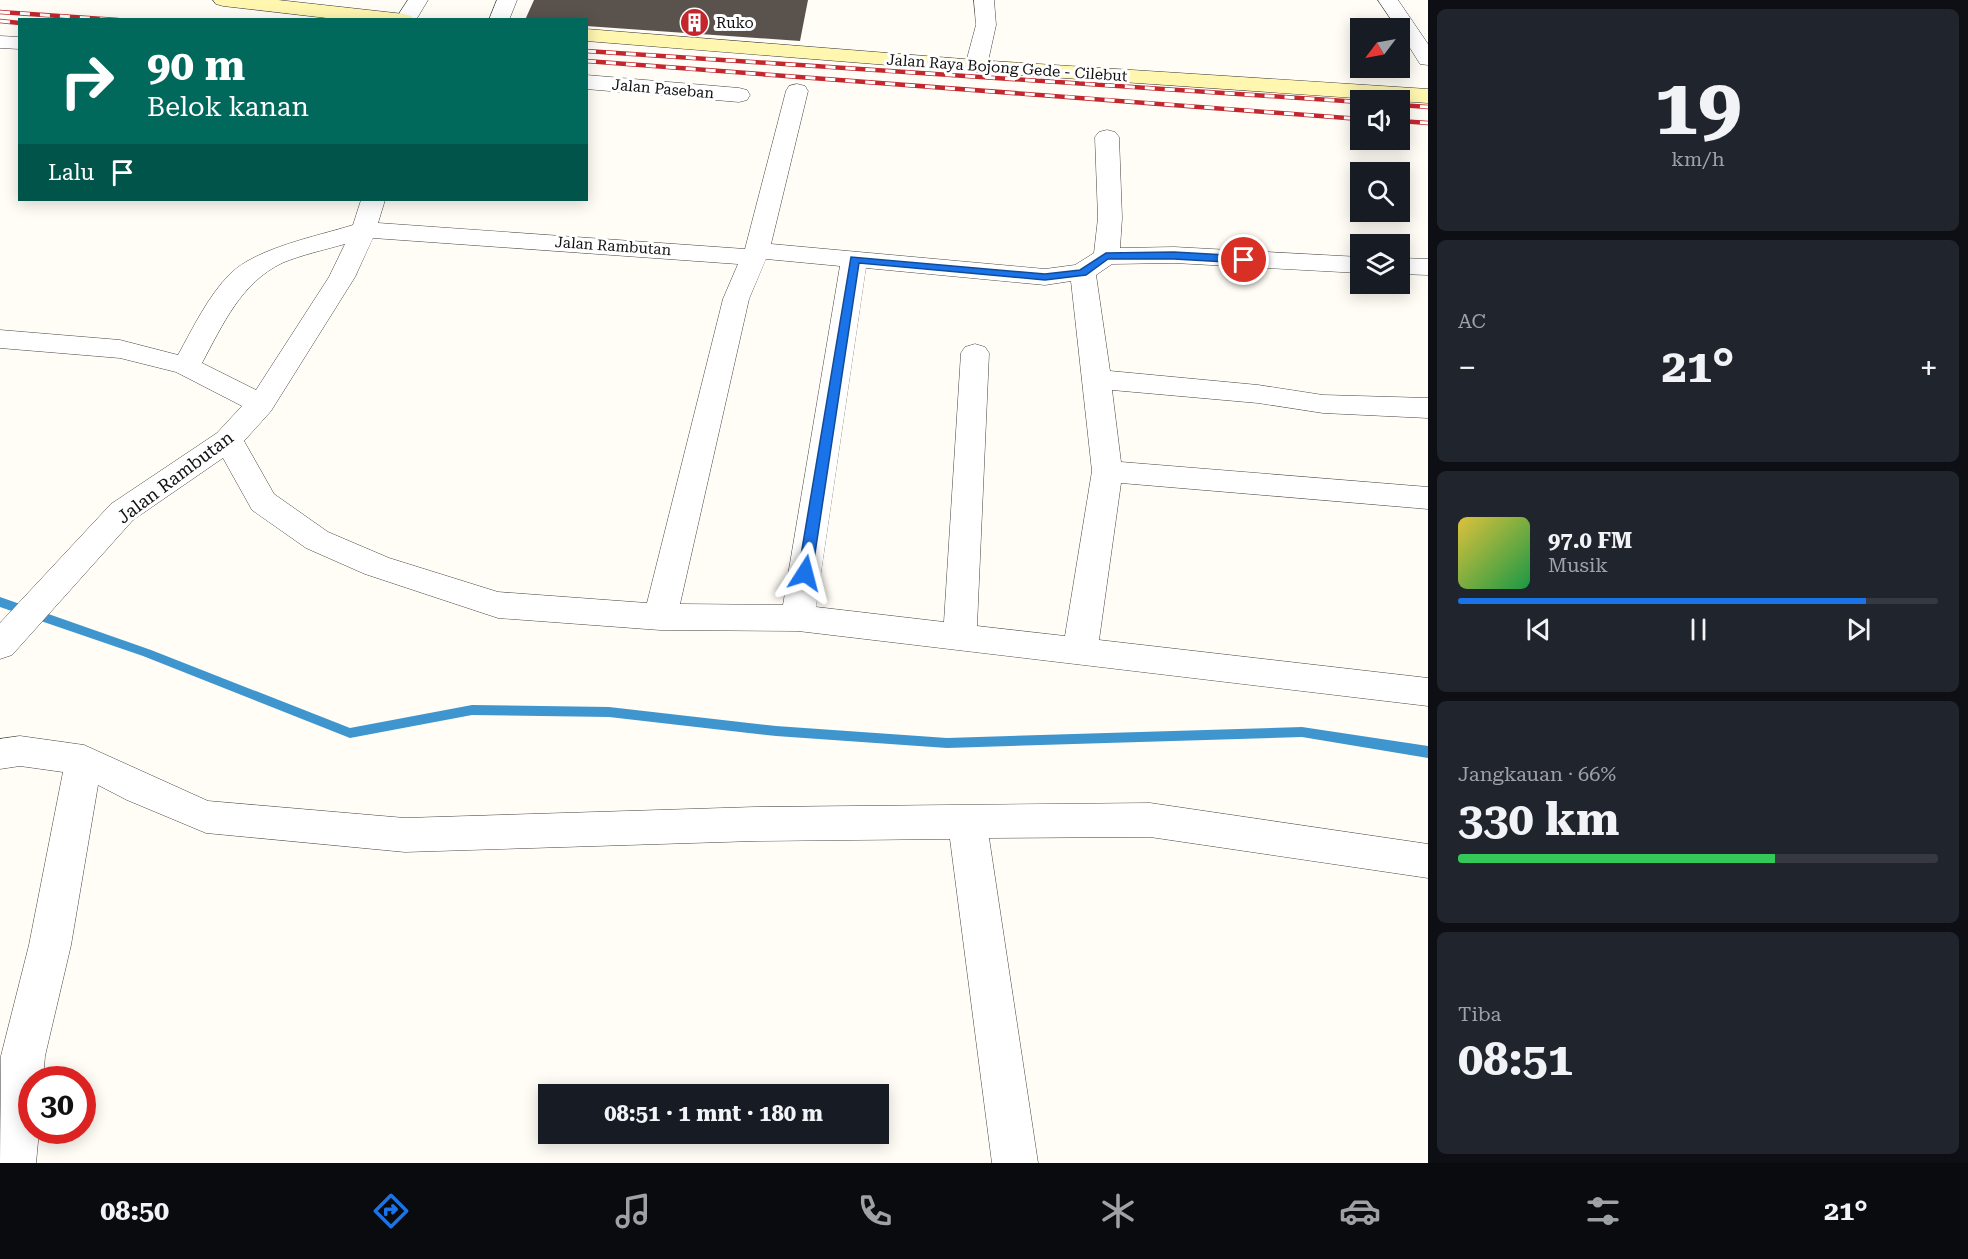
<!DOCTYPE html>
<html lang="id">
<meta charset="utf-8">
<style>
body{margin:0;font-family:"Roboto Serif",serif;background:#20242c;color:#f1f3f6;height:100vh;display:flex;flex-direction:column;font-size:22px;white-space:nowrap}
*{box-sizing:border-box;margin:0}
p{font-size:20px;color:#9ea1a6}
.icon{flex:none;width:33px;height:33px;fill:none;stroke:currentColor;stroke-width:2;stroke-linecap:round;stroke-linejoin:round}
.map{position:relative;flex:1;overflow:hidden}
.side{display:flex;flex-direction:column;gap:9px;padding:9px;background:#0d0f14;width:540px}
.side>*{flex:none}
.banner{position:absolute;left:18px;top:18px;width:570px;height:183px;border-radius:0px;box-shadow:0 3px 15px #0003;background:#00695c;color:#fff;overflow:hidden}
.needle{width:39px;rotate:238deg}
.tools{position:absolute;left:1350px;top:18px;display:grid;gap:12px}
.tools a{display:grid;place-items:center;width:60px;height:60px;border-radius:0px;background:#171b24;box-shadow:0 3px 15px #0003;font-size:30px}
.speed{position:absolute;left:18px;top:1066px;display:flex;gap:12px;font-size:30px;font-weight:700;text-align:center}
.speed>*{display:grid;place-content:center;width:78px;height:78px;border-radius:50%;background:#171b24;box-shadow:0 3px 15px #0003;line-height:1}
.speed .limit{border:9px solid #d22;background:#fff;color:#111}
.pin{position:absolute;display:grid;place-items:center;width:51px;height:51px;color:#fff;margin:-26px;border:3px solid #fff;border-radius:50%;box-shadow:0 2px 6px #0007}
.me{position:absolute;width:66px;margin:-33px;rotate:9deg;stroke-linejoin:round;filter:drop-shadow(0 0 4px #0008)}
.turn{display:flex;align-items:center;gap:21px;height:126px;padding:0 30px;font-size:27px}
.turn .icon{width:78px;height:78px;stroke-width:2.5}
.turn b{display:block;font-size:42px;line-height:51px}
.then{display:flex;align-items:center;height:57px;padding:0 30px;background:#0003;gap:12px;font-size:22px}
.big{font-size:45px;font-weight:700;line-height:1.1}
.side .card{flex:1;display:flex;flex-direction:column;justify-content:center;gap:9px;min-width:0;padding:0 21px;border-radius:9px;background:#20242c}
.side .dial{align-items:center;gap:0}
.dial b{font-size:78px;line-height:1}
.song{display:flex;align-items:center;gap:18px}
.cover{width:72px;height:72px;border-radius:9px;background:linear-gradient(135deg,hsl(50 70% 55%),hsl(140 70% 35%))}
.played{height:6px;border-radius:3px;background:linear-gradient(90deg,#1a73e8 85%,#363941 85%)}
.keys{display:flex;justify-content:space-around;direction:ltr}
.heat{display:flex;justify-content:space-between;align-items:center;font-size:33px;direction:ltr}
.charge{height:9px;border-radius:4px;background:linear-gradient(90deg,#34c759 66%,#363941 0)}
.trip{position:absolute;left:538px;top:1084px;width:351px;height:60px;border-radius:0px;background:#171b24;box-shadow:0 3px 15px #0003;font-weight:700;line-height:60px;text-align:center}
.menu{display:flex;height:96px;justify-content:space-around;align-items:center;background:#090b0e;color:#9ea1a6}
.menu .icon{width:42px;height:42px}
.menu .on{color:#1a73e8}
.menu b{font-size:27px;color:#f1f3f6}
main{display:flex;flex:1;min-height:0}
.map>svg:first-child{display:block}
</style>
<main>
<div class="map">
<svg width="1428" height="1163" viewBox="0 0 1428 1163">
<rect width="100%" height="100%" fill="#fffdf5"/>
<g fill="none" stroke-linecap="round" stroke-linejoin="round">
<path fill="#3f96cf" fill-rule="evenodd" d="M0 597 151 650 350 728 472 705 609 707 776 726 947 738 1302 727 1428 746V758L1302 737 947 748 776 736 609 717 472 715 350 738 143 656 0 607Z"/>
</g>
<path fill="#5a524d" d="M534 0H808L800 41 586 26V20H525Z"/>
<g fill="none" stroke-linecap="round" stroke-linejoin="round">
<defs>
<g id="street">
<path d="M408 0H428L416 20H395Z"/>
<path d="M497 0H517L509 20H489Z"/>
<path d="M974 0H994L996 25 987 66 984 71 976 72 968 71 965 66 976 25Z"/>
<path d="M1378 0H1398L1428 44V65L1420 64 1400 32V28H1397Z"/>
<path d="M0 36 20 37V49L0 48Z"/>
<path d="M586 75 739 88 747 90 750 95 747 100 739 102 586 89Z"/>
<path d="M797 84 805 86 808 91 771 244 1045 269 1075 265 1094 253 1098 218 1095 137 1099 132 1107 130 1115 132 1119 137 1122 218 1120 248 1174 247 1360 257V273L1174 263 1112 264 1096 275 1110 371 1258 385 1323 395 1428 398V418L1323 413 1258 403 1112 390 1121 462 1428 487V509L1121 483 1099 640 1428 678V706L798 631 660 630 498 618 365 574 306 548 252 510 223 458 133 520 12 655 0 659V623L111 504 217 433 242 406 176 372 120 358 0 348V330L120 340 178 355C193 328 208 296 230 274 256 248 318 236 353 225L361 200H385L378 223 745 249 786 91 789 86ZM373 238 738 264 723 299 647 603 498 592 389 558 328 532 274 494 244 441 271 411 355 277ZM345 244 329 277 256 390 202 363C223 324 241 283 282 263 301 255 324 250 345 244ZM766 259 840 266 783 605 680 604 749 299ZM866 268 1045 285 1071 281 1092 471 1065 636 977 626 989 353 985 347 975 344 965 347 961 353 944 622 816 607Z"/>
<path d="M1400 258 1428 259V275L1400 274Z"/>
<path d="M20 736 84 745 208 801 405 818 755 807 1150 803 1428 844V878L1150 837 989 838 1038 1163H992L950 839 755 841 405 852 206 833 127 800 98 785 71 945 45 1056 43 1080H32V1131H39L36 1163H0L1 1056 29 945 63 772 20 766 0 769V739Z"/>
</g>
<g id="secondary">
<path d="M213 0H278L404 14 411 16 414 20H344L223 6 216 4Z"/>
<path d="M586 29 976 60 1428 89V103L976 72 586 41Z"/>
</g>
</defs>
<use href="#street" stroke="#444" stroke-width="1"/>
<use href="#secondary" stroke="#333" stroke-width="1"/>
<use href="#street" fill="#fff" fill-rule="evenodd"/>
<use href="#secondary" fill="#fff6b0" fill-rule="evenodd"/>
<defs>
<g id="rail">
<path d="M0 12 118 20"/>
<path d="M0 21 20 23"/>
<path d="M586 51 1360 102"/>
<path d="M586 61 1360 119"/>
<path d="M1400 105 1428 107"/>
<path d="M1400 121 1428 123"/>
</g>
</defs>
<use href="#rail" stroke="#c4262e" stroke-width="4.5"/>
<use href="#rail" stroke="#fff" stroke-width="3" stroke-dasharray="10" stroke-linecap="butt"/>
</g>
<path fill="#1a73e8" stroke="#114b97" stroke-width="1.5" d="M1174 252 1244 256 1249 260 1244 263 1174 259H1108L1086 275 1045 280 859 263 812 573 810 576H800L798 573 851 257 1045 274 1080 270 1106 253Z"/>
<defs>
<symbol id="building-disc" viewBox="-11 -11 22 22"><circle r="9.5" fill="#c4262e" stroke="#fff"/><path d="M-4-6H4V6H1V3H-1V6H-4ZM-2.5-4.3h1.7v1.8h-1.7ZM.8-4.3h1.7v1.8H.8ZM-2.5-1h1.7V.8h-1.7ZM.8-1h1.7V.8H.8Z" fill="#fff"/></symbol>
</defs>
<g fill-rule="evenodd">
<use href="#building-disc" x="678" y="6" width="33" height="33"/>
</g>
<g text-anchor="middle" dominant-baseline="central" stroke-width="6" stroke-linejoin="round" paint-order="stroke">
<g font-size="15" fill="#111" stroke="#fff" text-anchor="start">
<text x="716" y="23">Ruko</text>
</g>
<g font-size="15" fill="#111" stroke="#fff">
<text transform="translate(1007 68) rotate(4)">Jalan Raya Bojong Gede - Cilebut</text>
<text transform="translate(663 89) rotate(5)">Jalan Paseban</text>
<text transform="translate(613 246) rotate(4)">Jalan Rambutan</text>
</g>
<g font-size="18" fill="#111" stroke="#fff">
<text transform="translate(175 477) rotate(-37)">Jalan Rambutan</text>
</g>
</g>
</svg>
<div class="tools">
<a><svg class="needle" viewBox="-14 -14 28 28"><path d="M0-13l5 13h-10z" fill="#e53935"/><path d="M0 13l5-13h-10z" fill="#9ea1a6"/></svg></a>
<a><svg class="icon" aria-label="sound" viewBox="0 0 24 24"><path d="M4 9h4l5-4v14l-5-4H4zM17 9q2 3 0 6"/></svg></a>
<a><svg class="icon" aria-label="search" viewBox="0 0 24 24"><circle cx="10" cy="10" r="6"/><path d="M15 15l6 6"/></svg></a>
<a><svg class="icon" aria-label="layers" viewBox="0 0 24 24"><path d="M12 4l9 5-9 5-9-5zM3 14l9 5 9-5"/></svg></a>
</div>
<div class="speed"><div class="limit">30</div></div>
<div class="pin" style="left:1244px;top:260px;background:#d93025"><svg class="icon" aria-label="arrive" viewBox="0 0 24 24"><path d="M6 21V4h12l-3 4 3 4H6"/></svg></div>
<svg class="me" style="left:805px;top:573px" viewBox="-20 -20 40 40"><path d="M0-17L14 15 0 8-14 15z" fill="#1a73e8" stroke="#fff" stroke-width="4"/></svg>
<div class="trip">08:51 · 1 mnt · 180 m</div>
<div class="banner">
<div class="turn"><svg class="icon" aria-label="right" viewBox="0 0 24 24"><path d="M7 20v-9h11M14 6l5 5-5 5"/></svg><div><b>90 m</b>Belok kanan</div></div>
<div class="then">Lalu<svg class="icon" aria-label="arrive" viewBox="0 0 24 24"><path d="M6 21V4h12l-3 4 3 4H6"/></svg></div>
</div>
</div>
<section class="side">
<div class="card dial"><b>19</b><p>km/h</p></div>
<div class="card"><p>AC</p>
<div class="heat"><a>−</a><b class="big">21°</b><a>+</a></div>
</div>
<div class="card">
<div class="song"><i class="cover"></i><div><b>97.0 FM</b><p>Musik</p></div></div>
<div class="played"></div>
<div class="keys"><svg class="icon" aria-label="previous" viewBox="0 0 24 24"><path d="M18 5L8 12l10 7zM5 5v14"/></svg><svg class="icon" aria-label="pause" viewBox="0 0 24 24"><path d="M8 5v14M16 5v14"/></svg><svg class="icon" aria-label="next" viewBox="0 0 24 24"><path d="M6 5l10 7-10 7zM19 5v14"/></svg></div>
</div>
<div class="card"><p>Jangkauan · 66%</p><b class="big">330 km</b><div class="charge"></div></div>
<div class="card"><p>Tiba</p><b class="big">08:51</b></div>
</section>
</main>
<nav class="menu">
<b>08:50</b>
<svg class="icon on" aria-label="directions" viewBox="0 0 24 24"><path d="M12 3l9 9-9 9-9-9zM9 14v-3h6M13 9l2 2-2 2"/></svg>
<svg class="icon" aria-label="music" viewBox="0 0 24 24"><path d="M9 18V5l10-2v13"/><circle cx="6" cy="18" r="3"/><circle cx="16" cy="16" r="3"/></svg>
<svg class="icon" aria-label="phone" viewBox="0 0 24 24"><path d="M5 4h4l2 5-3 2q2 4 5 5l2-3 5 2v4C11 20 4 13 5 4z"/></svg>
<svg class="icon" aria-label="climate" viewBox="0 0 24 24"><path d="M12 3v18M4 7l16 10M4 17L20 7"/></svg>
<svg class="icon" aria-label="car" viewBox="0 0 24 24"><path d="M5 17H2v-5l4-1 3-4h7l3 4 3 1v5h-3M9 17h6M6 11h13"/><circle cx="7" cy="17" r="2"/><circle cx="17" cy="17" r="2"/></svg>
<svg class="icon" aria-label="filters" viewBox="0 0 24 24"><path d="M4 7h16M4 17h16"/><circle cx="9" cy="7" r="2"/><circle cx="15" cy="17" r="2"/></svg>
<b>21°</b>
</nav>
